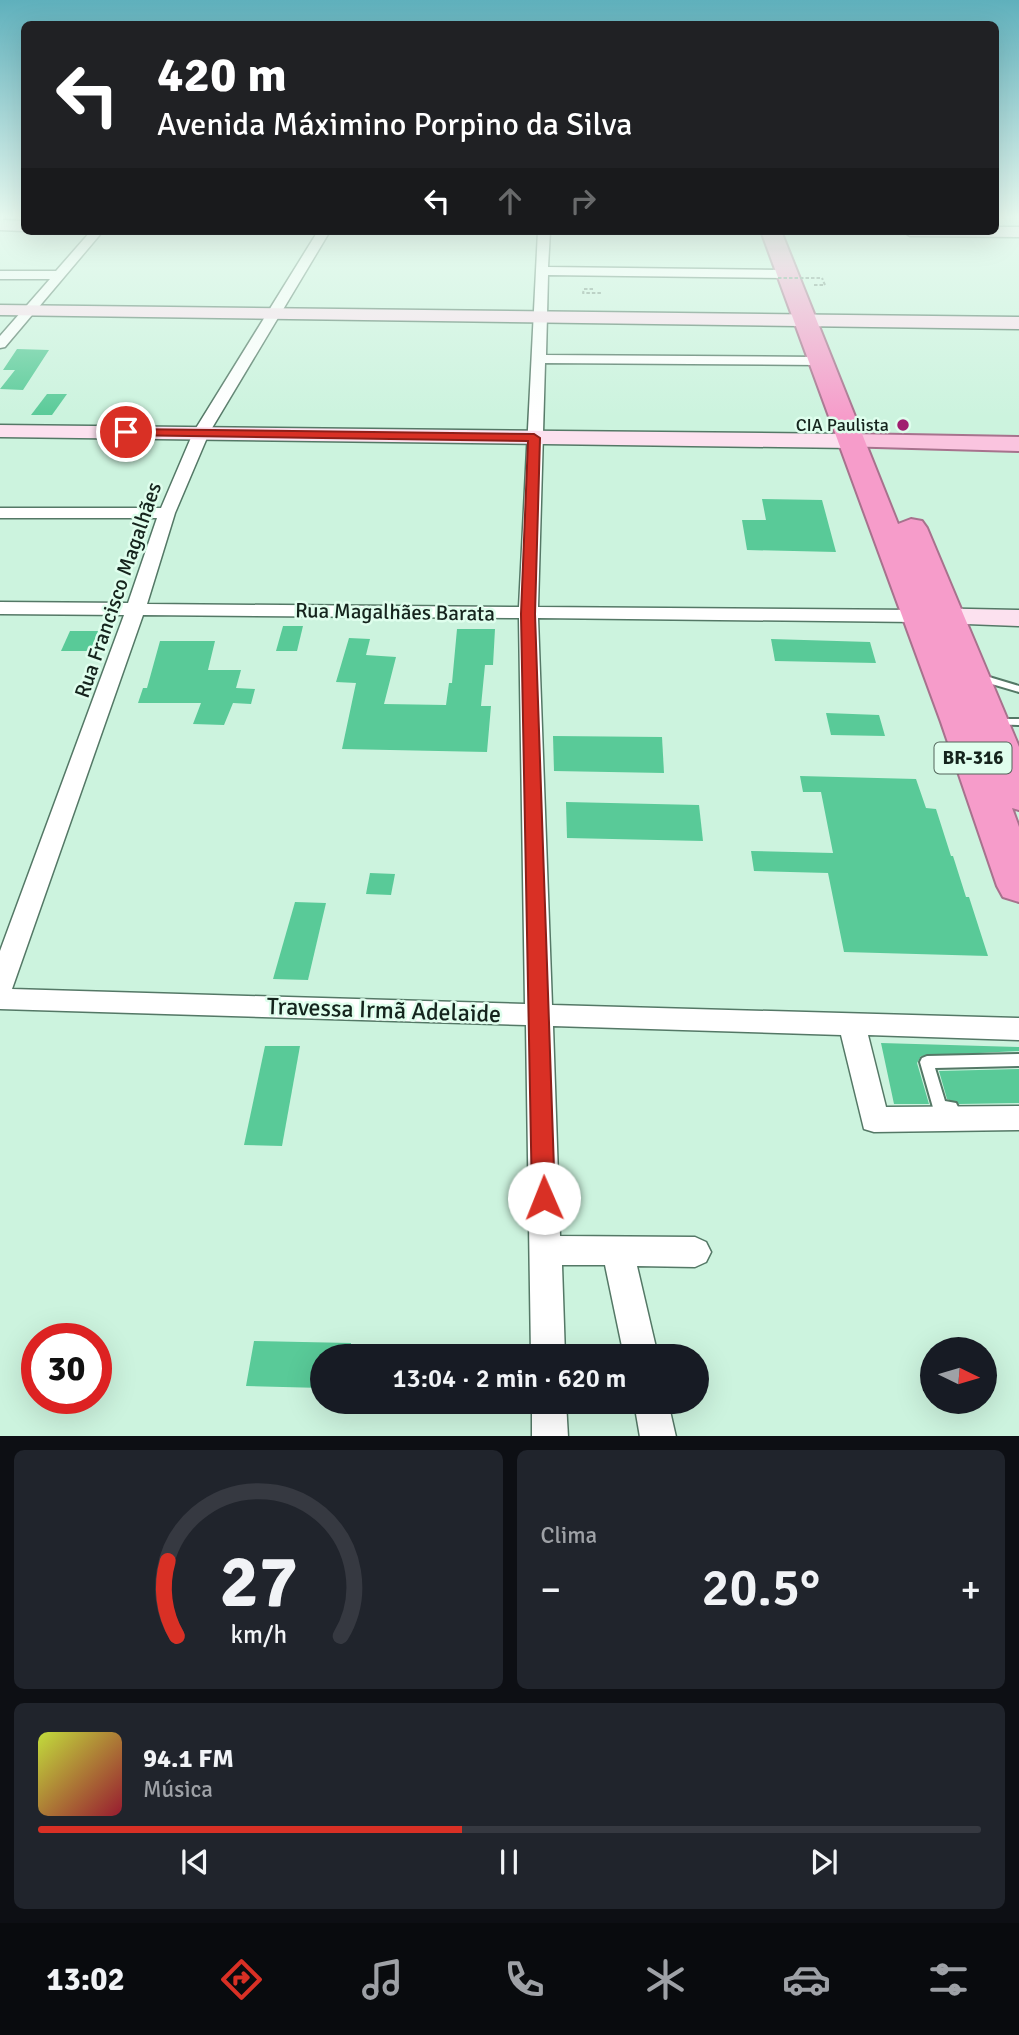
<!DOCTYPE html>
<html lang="pt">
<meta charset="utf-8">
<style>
body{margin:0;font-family:Signika,sans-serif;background:#20242c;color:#f1f3f6;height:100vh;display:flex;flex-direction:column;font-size:26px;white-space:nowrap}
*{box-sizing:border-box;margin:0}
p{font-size:23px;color:#9ea1a6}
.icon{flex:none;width:38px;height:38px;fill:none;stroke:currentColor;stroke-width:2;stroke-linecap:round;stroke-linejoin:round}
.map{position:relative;height:1436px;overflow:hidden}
.panel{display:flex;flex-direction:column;gap:14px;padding:14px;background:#0d0f14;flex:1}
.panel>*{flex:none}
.banner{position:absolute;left:21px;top:21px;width:978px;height:214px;border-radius:10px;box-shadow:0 7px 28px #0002;background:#202124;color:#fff;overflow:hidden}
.needle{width:46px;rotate:95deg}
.tools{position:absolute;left:920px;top:1337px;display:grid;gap:14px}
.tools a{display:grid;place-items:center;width:77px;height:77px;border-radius:50%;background:#171b24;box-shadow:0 7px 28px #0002;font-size:35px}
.speed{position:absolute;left:21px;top:1323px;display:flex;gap:14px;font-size:35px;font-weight:700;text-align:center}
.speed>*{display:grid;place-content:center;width:91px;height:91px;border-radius:50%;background:#171b24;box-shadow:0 7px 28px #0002;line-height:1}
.speed .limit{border:10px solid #d22;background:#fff;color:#111}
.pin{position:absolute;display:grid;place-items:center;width:60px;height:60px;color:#fff;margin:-30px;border:4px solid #fff;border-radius:50%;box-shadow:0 2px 7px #0007}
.me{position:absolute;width:77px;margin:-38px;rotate:359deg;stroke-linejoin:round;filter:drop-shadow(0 0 5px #0008)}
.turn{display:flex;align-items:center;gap:24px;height:147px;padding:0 21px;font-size:32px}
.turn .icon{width:91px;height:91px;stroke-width:2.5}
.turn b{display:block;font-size:49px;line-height:60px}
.lanes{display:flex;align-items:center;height:66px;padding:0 21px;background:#0003;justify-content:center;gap:35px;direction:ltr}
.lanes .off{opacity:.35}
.big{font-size:52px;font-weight:600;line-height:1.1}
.panel .card{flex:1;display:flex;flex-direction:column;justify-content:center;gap:10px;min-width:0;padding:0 24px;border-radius:10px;background:#20242c}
.panel .dial{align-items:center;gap:0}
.dial svg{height:182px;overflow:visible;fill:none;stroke:#363941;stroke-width:7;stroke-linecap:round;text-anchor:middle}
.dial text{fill:#f1f3f6;stroke:none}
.song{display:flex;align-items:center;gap:21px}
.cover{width:84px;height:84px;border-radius:10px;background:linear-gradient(135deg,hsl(70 70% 55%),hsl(350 70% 35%))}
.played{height:7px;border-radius:4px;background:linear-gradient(90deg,#d93025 45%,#363941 45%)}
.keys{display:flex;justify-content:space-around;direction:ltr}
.heat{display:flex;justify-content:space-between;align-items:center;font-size:38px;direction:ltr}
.panel .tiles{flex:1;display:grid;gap:14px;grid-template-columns:1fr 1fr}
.card:last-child{grid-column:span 2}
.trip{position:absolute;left:310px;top:1344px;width:399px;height:70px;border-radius:35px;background:#171b24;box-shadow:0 7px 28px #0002;font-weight:600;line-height:70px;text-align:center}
.menu{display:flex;height:112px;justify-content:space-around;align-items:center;background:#090b0e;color:#9ea1a6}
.menu .icon{width:49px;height:49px}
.menu .selected{color:#d93025}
.menu b{font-size:32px;color:#f1f3f6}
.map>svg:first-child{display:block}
</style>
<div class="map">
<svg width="1019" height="1437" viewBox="0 0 1019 1437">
<rect width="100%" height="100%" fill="#ccf3de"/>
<g fill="#59ca98">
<path d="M17 349 49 350 23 390 0 389 15 370H3Z"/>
<path d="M47 394H67L52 415H31Z"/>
<path d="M762 499 822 500 836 552 747 550 742 520H766Z"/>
<path d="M283 626H303L297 651H276Z"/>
<path d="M457 629H495L493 665H485L481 706H491L487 752 342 749 356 683 336 682 349 638 370 639 366 655 396 657 384 704 446 705 449 683H452Z"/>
<path d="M70 631H98L90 651H61Z"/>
<path d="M771 639 870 642 876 663 775 661Z"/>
<path d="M160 641H215L208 670H241L236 688 255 689 251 704 233 703 224 725 193 724 201 703H138L143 688H147Z"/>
<path d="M826 713 879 715 885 736 831 735Z"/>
<path d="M553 736 662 737 664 773 554 771Z"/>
<path d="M800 776 916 779 926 808 936 809 951 856H953L966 897H969L988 956 844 952 828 873 754 871 751 851 833 853 821 792H803Z"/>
<path d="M566 802 699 805 703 841 567 838Z"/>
<path d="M370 873 395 874 391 895 366 894Z"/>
<path d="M295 902 326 903 308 980 273 979Z"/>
<path d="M881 1043 1019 1047V1051L921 1056 917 1063 929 1104H894Z"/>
<path d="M265 1046H300L282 1146 244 1145Z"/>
<path d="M1019 1069V1103L959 1104 947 1099 939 1071Z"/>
<path d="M254 1341 351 1343V1356H322V1388L246 1386Z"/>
</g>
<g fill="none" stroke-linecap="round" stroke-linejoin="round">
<defs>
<g id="lane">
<path d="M979 674 1019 686V692L975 679 974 677Z"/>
<path d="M994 719H1019V725L990 724 989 722Z"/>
<path d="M1019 1054V1066L935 1068 945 1101 956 1103 958 1107 956 1111 951 1113 934 1111 920 1062 922 1058 927 1056Z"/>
</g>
<g id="street">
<path d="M0 215H8L0 222Z"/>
<path d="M91 231H103L5 347 0 348V336L50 279H0V271H56Z"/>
<path d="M318 231H330L209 433 175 513 147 604 519 607 538 231H550L548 267 786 270 792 274 786 278 548 275 546 355 819 357 826 361 819 365 545 363 538 607 917 610 926 616 917 622 538 618 552 1005 1019 1018V1040L868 1035 886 1107 1019 1106V1130L874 1132 864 1129 841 1035 553 1026 560 1236 695 1237 706 1242 711 1252 706 1262 695 1267 637 1266 658 1356H624L605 1265H562L565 1356H531L526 1025 0 1009V951L124 615 0 614V602L128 603 157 518H0V508H161L193 433ZM143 615 519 618 525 1004 12 989Z"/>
<path d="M532 1402H566L568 1437H532Z"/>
<path d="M634 1402H668L676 1437H640Z"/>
</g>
<g id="secondary">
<path d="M0 220 24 221V231L0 230Z"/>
<path d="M996 227H1019V237L910 236 902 231H996Z"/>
<path d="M0 305 1019 317V329L0 315Z"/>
<path d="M0 425 850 434 858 436 861 441 858 446 850 448 0 437Z"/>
<path d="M924 608 1019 610V626L915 622 911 616 915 610Z"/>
</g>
<path id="primary" d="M850 434 1019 437V451L841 446 838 441 841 436Z"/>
<path id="highway" d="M761 231H781L898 524 911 519 922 521 927 528 1019 747V810L1012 808 1019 827V902L1003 897 997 886 941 722Z"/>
</defs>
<use href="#lane" stroke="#547866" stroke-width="4"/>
<use href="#street" stroke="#547866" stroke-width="3"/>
<use href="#secondary" stroke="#547866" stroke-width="3"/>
<use href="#primary" stroke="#a7728d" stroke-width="4"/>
<use href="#highway" stroke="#a7728d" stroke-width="4"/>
<g stroke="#759182" stroke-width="2" stroke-dasharray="3.5 2" stroke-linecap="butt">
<path d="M814 285H825L822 278"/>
<path d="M593 289H584L583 293H601"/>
</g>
<use href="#lane" fill="#fff" fill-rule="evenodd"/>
<use href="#street" fill="#fff" fill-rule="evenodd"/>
<use href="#secondary" fill="#fce1ef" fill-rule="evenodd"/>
<use href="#primary" fill="#fac4df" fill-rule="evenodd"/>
<use href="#highway" fill="#f69cca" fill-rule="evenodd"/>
<path stroke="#759182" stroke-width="2" stroke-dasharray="3.5 2" stroke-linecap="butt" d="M778 278H822"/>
</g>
<linearGradient id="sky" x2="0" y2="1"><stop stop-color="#5fb0bc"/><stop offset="0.52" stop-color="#e8faf0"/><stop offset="1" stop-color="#e8faf0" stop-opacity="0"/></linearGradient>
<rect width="1019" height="417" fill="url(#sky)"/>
<path fill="#d93025" stroke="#8d1f18" stroke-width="2" d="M126 429 534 434 540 438 535 614 555 1198 552 1205 544 1208 536 1205 532 1198 521 614 528 441 122 435V430Z"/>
<circle fill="#a01e6f" stroke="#dffeed" stroke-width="2.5" cx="903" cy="425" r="7"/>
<g text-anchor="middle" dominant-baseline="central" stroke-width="5" stroke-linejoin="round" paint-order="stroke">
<g font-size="18" fill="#15241d" stroke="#dffeed" text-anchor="end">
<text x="889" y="425">CIA Paulista</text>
</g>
<rect fill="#dffeed" stroke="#52655b" stroke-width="2" x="934.5" y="742.5" width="77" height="31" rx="5"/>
<g font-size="19" font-weight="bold" fill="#15241d">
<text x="973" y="758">BR-316</text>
</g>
<g font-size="21" fill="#15241d" stroke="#dffeed">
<text transform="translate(118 590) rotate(-71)">Rua Francisco Magalhães</text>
<text transform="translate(395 612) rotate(1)">Rua Magalhães Barata</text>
</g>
<g font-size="24" fill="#15241d" stroke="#dffeed">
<text transform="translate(384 1010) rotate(2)">Travessa Irmã Adelaide</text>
</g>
</g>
</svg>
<div class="tools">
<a><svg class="needle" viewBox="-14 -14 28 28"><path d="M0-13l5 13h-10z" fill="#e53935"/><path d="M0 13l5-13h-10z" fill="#9ea1a6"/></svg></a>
</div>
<div class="speed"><div class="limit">30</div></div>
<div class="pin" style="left:126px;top:432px;background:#d93025"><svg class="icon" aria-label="arrive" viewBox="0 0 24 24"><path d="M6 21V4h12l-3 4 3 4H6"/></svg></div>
<svg class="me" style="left:544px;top:1198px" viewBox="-20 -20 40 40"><circle r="19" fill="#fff"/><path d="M0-13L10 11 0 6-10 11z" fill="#d93025"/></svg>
<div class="trip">13:04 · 2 min · 620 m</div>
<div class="banner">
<div class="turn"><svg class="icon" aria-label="left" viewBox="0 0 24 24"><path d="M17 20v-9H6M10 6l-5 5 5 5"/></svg><div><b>420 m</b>Avenida Máximino Porpino da Silva</div></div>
<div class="lanes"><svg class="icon" aria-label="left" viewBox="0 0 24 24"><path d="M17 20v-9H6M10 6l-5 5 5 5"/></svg><svg class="icon off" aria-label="ahead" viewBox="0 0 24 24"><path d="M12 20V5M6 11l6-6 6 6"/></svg><svg class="icon off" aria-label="right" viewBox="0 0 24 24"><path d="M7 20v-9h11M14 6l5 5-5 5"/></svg></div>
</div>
</div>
<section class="panel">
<div class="tiles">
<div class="card dial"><svg viewBox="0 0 100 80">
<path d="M14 69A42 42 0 1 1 86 69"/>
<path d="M14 69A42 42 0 0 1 10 36" stroke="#d93025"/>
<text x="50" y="56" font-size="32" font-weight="700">27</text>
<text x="50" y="72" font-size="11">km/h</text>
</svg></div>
<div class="card"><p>Clima</p>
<div class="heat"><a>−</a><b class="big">20.5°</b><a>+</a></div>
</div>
<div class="card">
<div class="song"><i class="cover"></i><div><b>94.1 FM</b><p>Música</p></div></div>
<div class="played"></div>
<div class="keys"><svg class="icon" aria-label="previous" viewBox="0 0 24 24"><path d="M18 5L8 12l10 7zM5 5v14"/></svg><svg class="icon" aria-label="pause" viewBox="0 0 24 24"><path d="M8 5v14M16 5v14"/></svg><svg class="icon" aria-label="next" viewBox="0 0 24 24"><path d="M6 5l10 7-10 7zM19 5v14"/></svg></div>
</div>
</div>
</section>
<nav class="menu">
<b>13:02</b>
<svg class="icon selected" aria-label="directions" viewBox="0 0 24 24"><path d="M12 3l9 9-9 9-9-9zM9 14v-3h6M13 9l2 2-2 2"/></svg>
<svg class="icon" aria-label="music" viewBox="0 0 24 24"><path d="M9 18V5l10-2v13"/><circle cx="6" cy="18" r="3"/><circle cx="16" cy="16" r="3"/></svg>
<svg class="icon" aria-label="phone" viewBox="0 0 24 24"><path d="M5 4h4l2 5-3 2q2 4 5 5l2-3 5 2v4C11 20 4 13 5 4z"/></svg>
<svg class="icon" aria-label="climate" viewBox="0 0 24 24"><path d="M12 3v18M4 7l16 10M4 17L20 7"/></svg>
<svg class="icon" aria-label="car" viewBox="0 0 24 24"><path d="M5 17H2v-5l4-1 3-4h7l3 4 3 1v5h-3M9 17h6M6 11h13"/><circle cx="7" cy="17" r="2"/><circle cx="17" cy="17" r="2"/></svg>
<svg class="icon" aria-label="filters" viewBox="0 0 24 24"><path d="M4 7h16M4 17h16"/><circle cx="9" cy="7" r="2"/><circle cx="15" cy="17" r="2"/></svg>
</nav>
